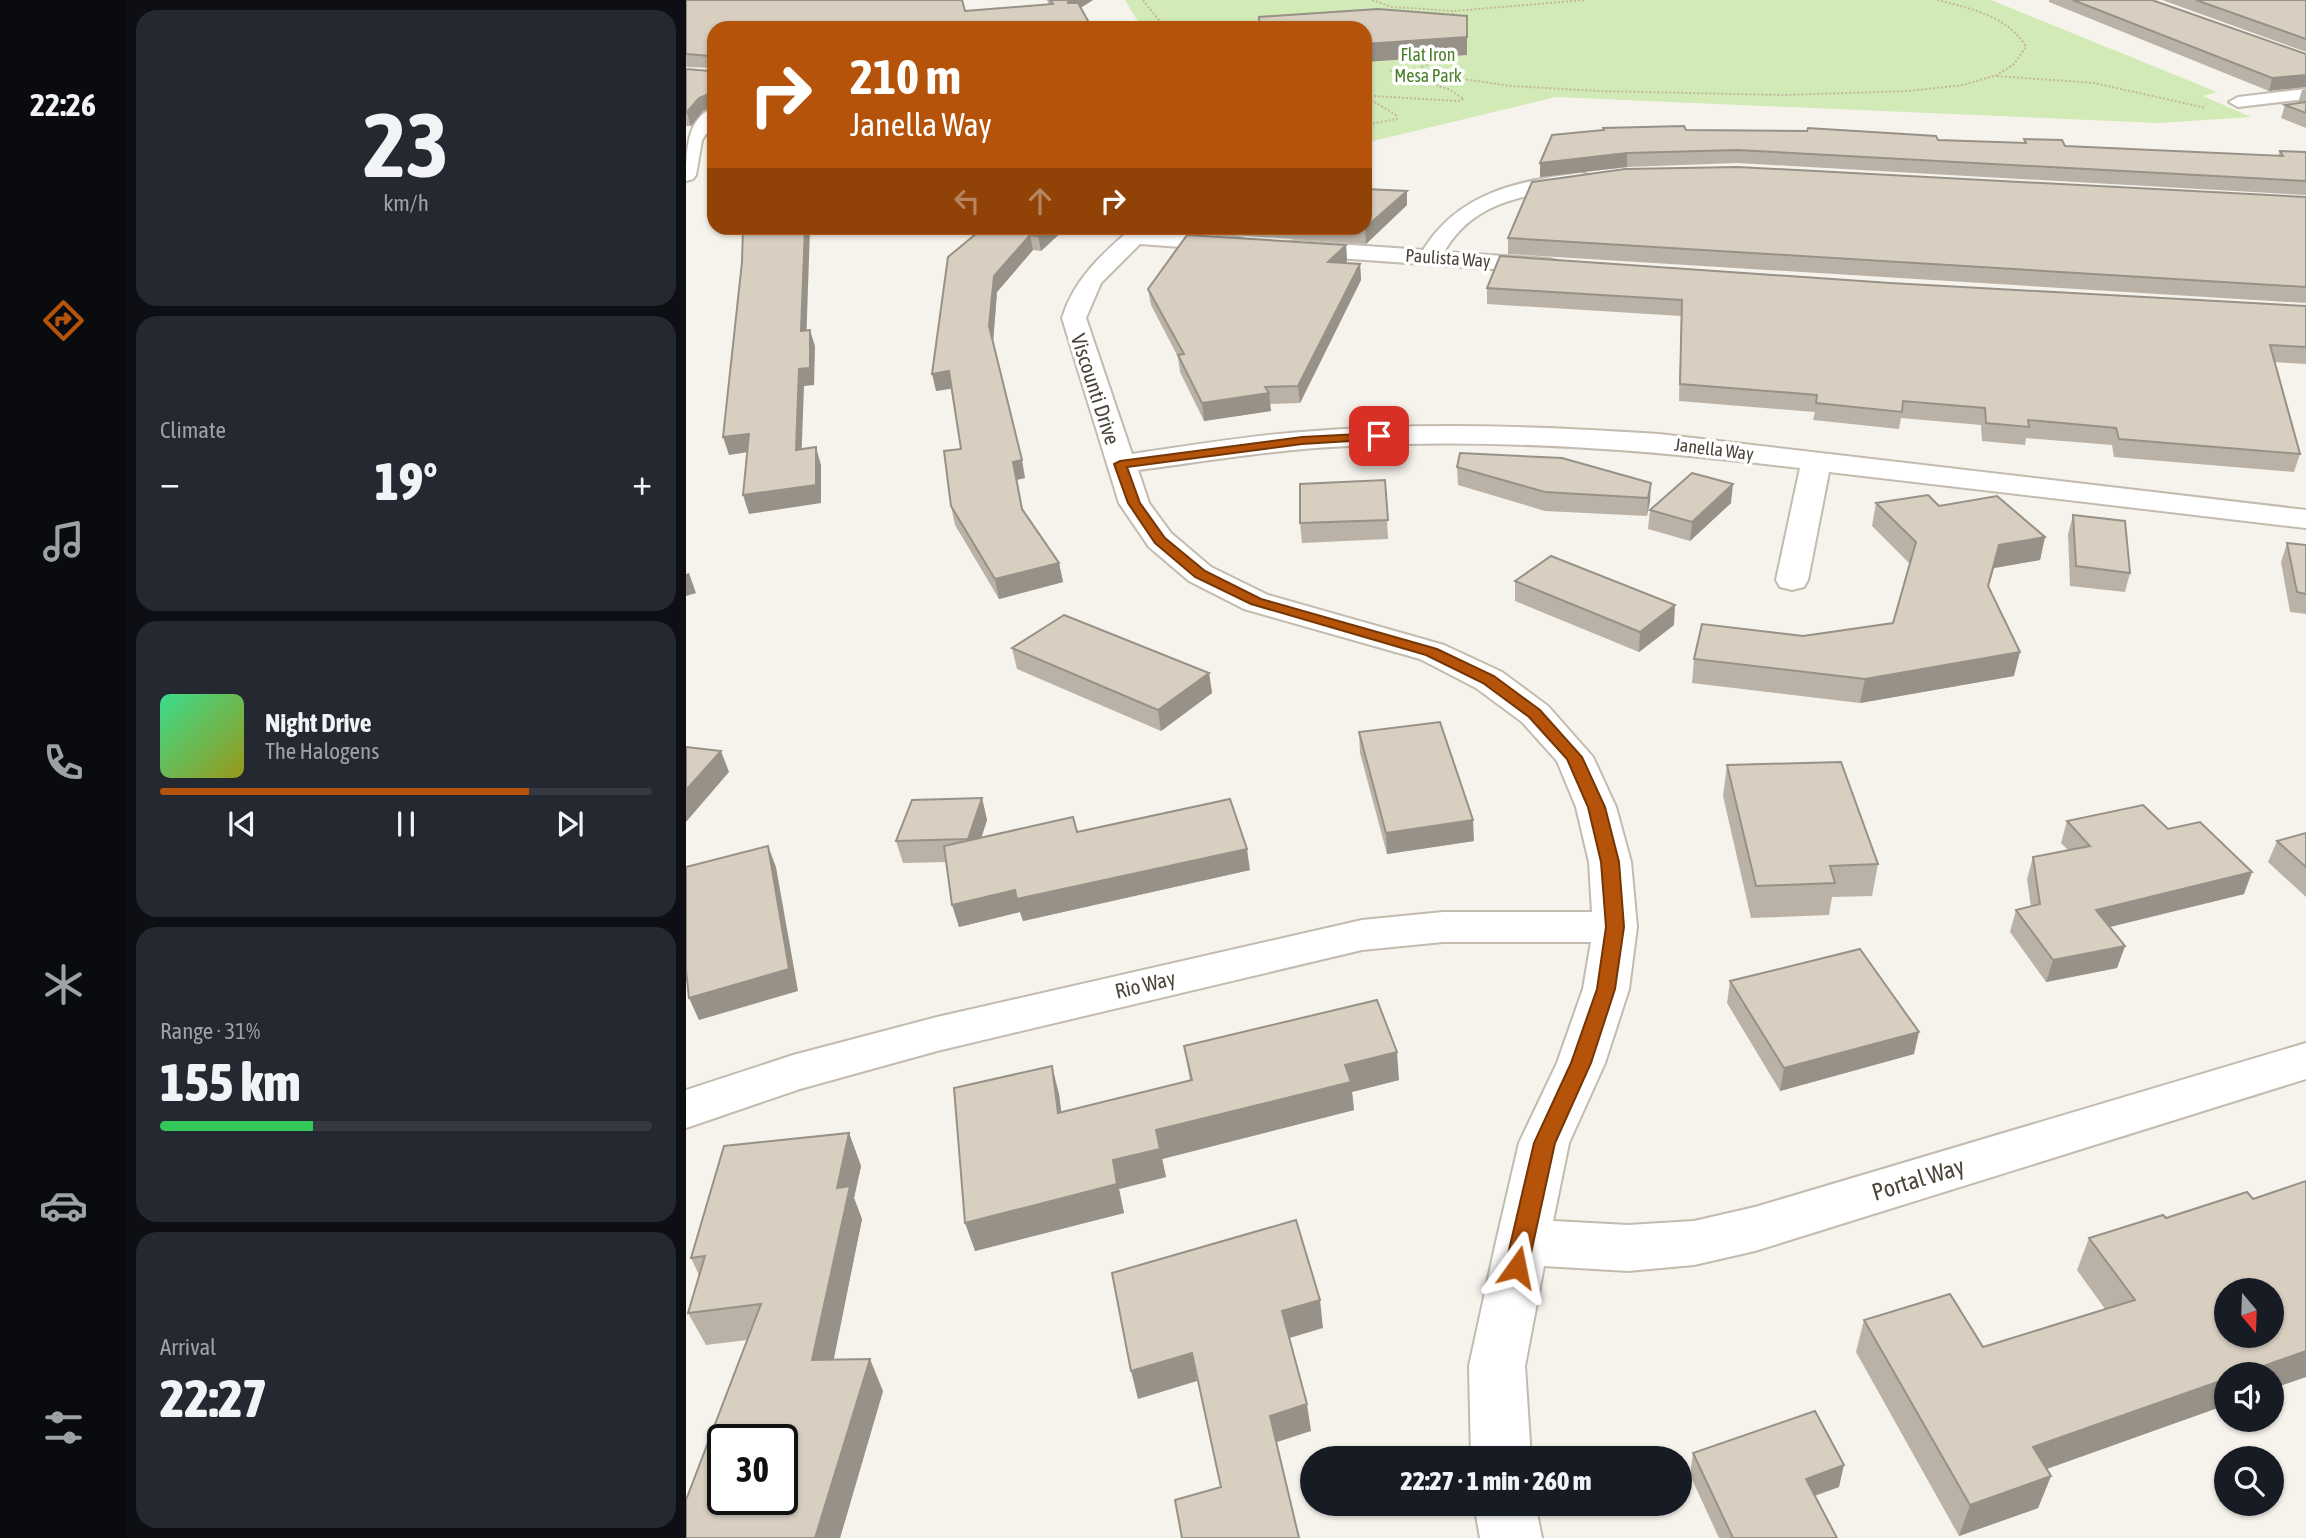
<!DOCTYPE html>
<meta charset="utf-8">
<style>
body{margin:0;font-family:"Asap Condensed",sans-serif;background:#242831;color:#f1f3f6;height:100vh;display:flex;flex-direction:column;font-size:26px;white-space:nowrap}
*{box-sizing:border-box;margin:0}
p{font-size:23px;color:#9ea1a6}
.icon{flex:none;width:38px;height:38px;fill:none;stroke:currentColor;stroke-width:2;stroke-linecap:round;stroke-linejoin:round}
.map{position:relative;flex:1;overflow:hidden}
.details{display:flex;flex-direction:column;gap:10px;padding:10px;background:#0d0f14;width:560px}
.details>*{flex:none}
.hud{position:absolute;left:21px;top:21px;width:665px;height:214px;border-radius:21px;box-shadow:0 2px 5px #0004;background:#b45309;color:#fff;overflow:hidden}
.needle{width:46px;rotate:161deg}
.buttons{position:absolute;left:1528px;top:1278px;display:grid;gap:14px}
.buttons a{display:grid;place-items:center;width:70px;height:70px;border-radius:50%;background:#171b24;box-shadow:0 2px 5px #0004;font-size:35px}
.speed{position:absolute;left:21px;top:1424px;display:flex;gap:14px;font-size:35px;font-weight:700;text-align:center}
.speed>*{display:grid;place-content:center;width:91px;height:91px;border-radius:50%;background:#171b24;box-shadow:0 2px 5px #0004;line-height:1}
.speed .limit{border:4px solid #111;border-radius:10px;background:#fff;color:#111}
.pin{position:absolute;display:grid;place-items:center;width:60px;height:60px;color:#fff;margin:-30px;border-radius:14px;box-shadow:0 4px 10px #0006}
.me{position:absolute;width:77px;margin:-38px;rotate:12deg;stroke-linejoin:round;filter:drop-shadow(0 0 5px #0008)}
.turn{display:flex;align-items:center;gap:24px;height:147px;padding:0 28px;font-size:32px}
.turn .icon{width:91px;height:91px;stroke-width:2.5}
.turn b{display:block;font-size:49px;line-height:60px}
.lanes{display:flex;align-items:center;height:66px;padding:0 28px;background:#0003;justify-content:center;gap:35px;direction:ltr}
.lanes .off{opacity:.35}
.big{font-size:52px;font-weight:800;line-height:1.1}
.details .tile{flex:1;display:flex;flex-direction:column;justify-content:center;gap:10px;min-width:0;padding:0 24px;border-radius:21px;background:#242831}
.details .dial{align-items:center;gap:0}
.dial b{font-size:91px;line-height:1}
.song{display:flex;align-items:center;gap:21px}
.cover{width:84px;height:84px;border-radius:10px;background:linear-gradient(135deg,hsl(150 70% 55%),hsl(60 70% 35%))}
.played{height:7px;border-radius:4px;background:linear-gradient(90deg,#b45309 75%,#363941 75%)}
.keys{display:flex;justify-content:space-around;direction:ltr}
.heat{display:flex;justify-content:space-between;align-items:center;font-size:38px;direction:ltr}
.charge{height:10px;border-radius:5px;background:linear-gradient(90deg,#34c759 31%,#363941 0)}
.trip{position:absolute;left:614px;top:1446px;width:392px;height:70px;border-radius:35px;background:#171b24;box-shadow:0 2px 5px #0004;font-weight:800;line-height:70px;text-align:center}
main{display:flex;flex:1;min-height:0}
.tab-bar{display:flex;flex-direction:column;width:126px;justify-content:space-around;align-items:center;background:#090b0e;color:#9ea1a6}
.tab-bar .icon{width:49px;height:49px}
.tab-bar .active{color:#b45309}
.tab-bar b{font-size:32px;color:#f1f3f6}
.map>svg:first-child{display:block}
</style>
<main>
<nav class="tab-bar">
<b>22:26</b>
<svg class="icon active" aria-label="directions" viewBox="0 0 24 24"><path d="M12 3l9 9-9 9-9-9zM9 14v-3h6M13 9l2 2-2 2"/></svg>
<svg class="icon" aria-label="music" viewBox="0 0 24 24"><path d="M9 18V5l10-2v13"/><circle cx="6" cy="18" r="3"/><circle cx="16" cy="16" r="3"/></svg>
<svg class="icon" aria-label="phone" viewBox="0 0 24 24"><path d="M5 4h4l2 5-3 2q2 4 5 5l2-3 5 2v4C11 20 4 13 5 4z"/></svg>
<svg class="icon" aria-label="climate" viewBox="0 0 24 24"><path d="M12 3v18M4 7l16 10M4 17L20 7"/></svg>
<svg class="icon" aria-label="car" viewBox="0 0 24 24"><path d="M5 17H2v-5l4-1 3-4h7l3 4 3 1v5h-3M9 17h6M6 11h13"/><circle cx="7" cy="17" r="2"/><circle cx="17" cy="17" r="2"/></svg>
<svg class="icon" aria-label="filters" viewBox="0 0 24 24"><path d="M4 7h16M4 17h16"/><circle cx="9" cy="7" r="2"/><circle cx="15" cy="17" r="2"/></svg>
</nav>
<section class="details">
<div class="tile dial"><b>23</b><p>km/h</p></div>
<div class="tile"><p>Climate</p>
<div class="heat"><a>−</a><b class="big">19°</b><a>+</a></div>
</div>
<div class="tile">
<div class="song"><i class="cover"></i><div><b>Night Drive</b><p>The Halogens</p></div></div>
<div class="played"></div>
<div class="keys"><svg class="icon" aria-label="previous" viewBox="0 0 24 24"><path d="M18 5L8 12l10 7zM5 5v14"/></svg><svg class="icon" aria-label="pause" viewBox="0 0 24 24"><path d="M8 5v14M16 5v14"/></svg><svg class="icon" aria-label="next" viewBox="0 0 24 24"><path d="M6 5l10 7-10 7zM19 5v14"/></svg></div>
</div>
<div class="tile"><p>Range · 31%</p><b class="big">155 km</b><div class="charge"></div></div>
<div class="tile"><p>Arrival</p><b class="big">22:27</b></div>
</section>
<div class="map">
<svg width="1620" height="1538" viewBox="0 0 1620 1538">
<rect width="100%" height="100%" fill="#f6f3ec"/>
<path fill="#d2eab5" d="M439 0H1305L1531 92 1517 96 1565 117 1473 123 870 97 679 143V28H456Z"/>
<g fill="none" stroke-linecap="round" stroke-linejoin="round">
<defs>
<g id="street">
<path d="M1620 89V99L1552 107 1543 102 1552 97Z"/>
<path d="M28 108V123L16 140 10 175 7 179 0 181C0 154 0 117 28 108Z"/>
<path d="M895 173 902 175 905 179 902 183C847 197 791 195 758 252L863 259 871 261 875 266 871 271 863 273 609 255 601 253 598 248 601 243 609 241 737 250C773 192 832 181 895 173Z"/>
<path d="M446 228H469L467 232 549 237 557 239 560 244 557 249 549 251 454 244 415 283 400 318 446 454C503 446 559 436 616 432 735 422 854 426 973 434L1620 510V528L1143 472 1122 580 1118 587 1106 590 1094 587 1090 580 1114 468C964 450 815 438 663 446 592 449 522 461 452 470L463 503 485 533 525 567 582 595 758 645 816 672 862 706 907 757 930 807 945 862 951 927 943 989 919 1063 883 1143 867 1221 942 1225 1008 1221 1069 1207 1620 1043V1079L1069 1251 1008 1265 942 1271 858 1266 839 1366 845 1458H785L783 1366 810 1242 833 1143 871 1063 897 989 905 942H757L676 950 251 1051 114 1089 0 1128V1090L107 1055 251 1017 676 920 757 912H906L903 862 890 807 871 761 836 722 790 688 734 659 558 609 503 581 463 547 433 503 376 318C388 279 416 254 446 228Z"/>
<path d="M788 1503H849L856 1538H794Z"/>
</g>
</defs>
<use href="#street" stroke="#c2bbae" stroke-width="4"/>
<g stroke="#c4b79f" stroke-width="2" stroke-dasharray="2 2" stroke-linecap="butt">
<path d="M457 0 479 28"/>
<path d="M686 0 706 7 768 11"/>
<path d="M764 18 769 11 899 0"/>
<path d="M554 28 578 25"/>
<path d="M758 54 736 67V73L825 86 913 91 1096 95 1223 91 1277 85 1311 75 1328 64 1340 47C1321 15 1285 9 1251 0"/>
<path d="M706 70 736 73"/>
<path d="M1311 76 1408 83 1520 108"/>
<path d="M679 125 711 119 710 115 682 98 687 96 772 101 778 99 762 89 702 70"/>
</g>
<use href="#street" fill="#fff" fill-rule="evenodd"/>
</g>
<g fill="#bab2a6">
<path d="M0 0 279 11 363 5 361 0H407L394 8 28 28V125L25 114 27 110 26 106 17 111 5 126H0V69L24 71 27 68 0 67Z"/>
<path d="M1363 0H1466L1620 54 1583 91 1363 2Z"/>
<path d="M1476 0H1620V52Z"/>
<path d="M1620 89V128L1595 118 1599 105 1614 103H1612L1616 90Z"/>
<path d="M917 128 1000 130 1338 143V139L1379 146 1592 156 1594 151 1620 152V195L1051 163 941 167 854 177V163L917 130Z"/>
<path d="M721 191V205L680 244 516 233V228H679Z"/>
<path d="M1620 197V303L822 254V238Z"/>
<path d="M297 228H380L355 251 347 250 311 292 307 341 339 478 330 480 336 509 373 563 377 582 313 599 269 525 265 506 275 449 265 389 250 391Z"/>
<path d="M660 245 661 261 659 263 674 264 675 280 614 403 584 404 585 411 518 421 494 372 492 357 465 305 462 289Z"/>
<path d="M1204 283 1620 306V364L1588 362 1614 454 1608 472 1428 457 1426 445 1340 438 1339 445 1296 441 1295 425 1215 418 1213 429 1127 420 1129 412 993 401 995 316 801 304V288Z"/>
<path d="M771 467 965 483 961 516 859 511 772 485Z"/>
<path d="M699 480 702 539 616 543 614 523Z"/>
<path d="M1045 503 1004 541 962 529 964 510Z"/>
<path d="M1190 503 1253 506 1359 537 1354 560 1308 568 1302 588 1328 676 1174 703 1006 683 1008 659 1117 636 1207 623 1224 564 1186 526Z"/>
<path d="M1387 515 1444 573 1439 592 1384 586 1382 534Z"/>
<path d="M1601 543 1620 545V614L1604 612 1595 562Z"/>
<path d="M829 581 988 625 953 652 829 601Z"/>
<path d="M326 648 523 673 526 693 475 731 331 669Z"/>
<path d="M673 732 788 841 701 854 674 753Z"/>
<path d="M1041 765 1192 864 1186 896 1146 897 1143 915 1065 918 1037 796Z"/>
<path d="M296 798 301 820 295 838 391 832 564 870 337 921 334 912 273 927 260 862 217 863 210 841Z"/>
<path d="M1381 821 1482 829 1558 894 1424 927 1439 946 1431 968 1360 982 1324 932 1330 910 1345 907 1341 879 1347 857 1382 850 1375 843Z"/>
<path d="M1620 833V897L1582 862 1591 841Z"/>
<path d="M1044 981 1228 1054 1094 1091 1041 1003Z"/>
<path d="M498 1046 713 1080 666 1092 668 1110 476 1159 480 1177 433 1189 438 1213 289 1251 373 1094 375 1112 504 1081Z"/>
<path d="M163 1133 175 1166 168 1198 176 1219 147 1360 197 1391 154 1538H0L61 1340 20 1345 2 1313 13 1275 5 1258Z"/>
<path d="M1403 1238 1540 1405 1361 1469 1365 1476 1352 1508 1273 1536 1170 1352 1178 1320 1297 1347 1419 1309 1391 1270Z"/>
<path d="M1007 1453 1153 1487 1129 1496 1151 1538H1033L1004 1475Z"/>
</g>
<g fill="#979187">
<path d="M387 0H407L383 15 381 3Z"/>
<path d="M781 16V55L679 62V44Z"/>
<path d="M1620 75V87L1583 91 1586 78Z"/>
<path d="M25 93 28 106 17 111 5 126 1 113 13 98Z"/>
<path d="M941 153V167L854 177V163Z"/>
<path d="M721 191V205L680 244 679 228Z"/>
<path d="M119 228H129H124L120 347 115 331Z"/>
<path d="M361 228H380L355 251 352 236Z"/>
<path d="M344 235 347 250 311 292 307 343 303 326 308 276Z"/>
<path d="M660 245 661 261 643 278 642 262Z"/>
<path d="M674 264 675 280 614 403 612 386Z"/>
<path d="M124 330 129 346 128 385 118 386 115 468 110 450 113 369Z"/>
<path d="M263 371 267 388 250 391 246 374Z"/>
<path d="M583 393 585 411 518 421 516 403Z"/>
<path d="M63 434 69 451 43 455 37 437Z"/>
<path d="M130 447 135 465V503L63 514 57 495Z"/>
<path d="M336 460 339 478 330 480 327 462Z"/>
<path d="M965 483 964 502 961 516 962 498Z"/>
<path d="M1047 484 1045 503 1004 541 1006 522Z"/>
<path d="M1359 537 1354 560 1308 568 1296 610 1313 545Z"/>
<path d="M373 563 377 582 313 599 309 579Z"/>
<path d="M3 573 10 593 0 596V574Z"/>
<path d="M989 605 988 625 953 652 954 632Z"/>
<path d="M1334 652 1328 676 1174 703 1179 679Z"/>
<path d="M523 673 526 693 475 731 472 710Z"/>
<path d="M35 751 43 772 0 822V790Z"/>
<path d="M296 798 301 820 288 861 282 839Z"/>
<path d="M787 820 788 841 701 854 700 833Z"/>
<path d="M82 846 90 867 112 991 13 1020 3 998Z"/>
<path d="M561 849 564 870 337 921 334 912 273 927 266 905 329 890Z"/>
<path d="M1566 872 1558 894 1403 932 1410 910Z"/>
<path d="M1439 946 1431 968 1360 982 1367 960Z"/>
<path d="M1233 1032 1228 1054 1094 1091 1098 1068Z"/>
<path d="M711 1052 713 1080 666 1092 668 1110 476 1159 470 1130 659 1065Z"/>
<path d="M366 1066 373 1094 379 1141 372 1113Z"/>
<path d="M163 1133 175 1166 168 1198 176 1219 141 1393 126 1360 151 1188Z"/>
<path d="M474 1149 480 1177 433 1189 438 1213 289 1251 279 1223 427 1160Z"/>
<path d="M634 1300 637 1328 600 1339 596 1311Z"/>
<path d="M1620 1351V1377L1586 1389V1374H1555Z"/>
<path d="M506 1353 511 1381 452 1399 445 1371Z"/>
<path d="M184 1359 197 1391 154 1538H129Z"/>
<path d="M1540 1379V1405L1335 1478 1347 1447Z"/>
<path d="M621 1404 625 1431 588 1443 584 1416Z"/>
<path d="M1158 1465 1153 1487 1115 1500 1120 1479Z"/>
<path d="M1365 1476 1352 1508 1273 1536 1284 1505Z"/>
</g>
<g fill="#d8cfc1" stroke="#979187" stroke-width="2" fill-rule="evenodd">
<path d="M0 0H276L279 11 367 4 364 0H387L381 3H392L406 28H28V114H25L27 110 25 93 13 98 0 113V69L24 71 27 69V59L25 56 0 54Z"/>
<path d="M1387 0H1466L1620 54V75L1586 78Z"/>
<path d="M1510 0H1620V39Z"/>
<path d="M692 9 781 16V37L679 44V28H574L573 17Z"/>
<path d="M1620 102V113L1599 105Z"/>
<path d="M998 126 1000 130 1121 131 1122 128 1250 136 1252 140 1340 143 1338 139 1376 140 1379 146 1597 156 1594 151 1620 152V181L1052 150 941 153 854 163 866 135 918 130 917 128Z"/>
<path d="M1052 167 1620 197V287L822 238 846 182 939 169Z"/>
<path d="M679 189 721 191 679 228H668H679Z"/>
<path d="M57 228H119L115 331 124 330V368L113 369 110 450 130 447V485L57 495 63 434 37 437 56 262Z"/>
<path d="M297 228H361L352 236 344 235 308 276 303 326 336 460 327 462 336 509 373 563 309 579 265 506 258 451 275 449 263 371 246 374 262 257Z"/>
<path d="M501 235 660 245 642 262 674 264 612 386 579 387 583 393 516 403 492 355 498 354 462 289Z"/>
<path d="M814 256 1204 283 1620 306V347L1584 345 1614 454 1433 439 1430 428 1342 420 1343 427 1300 423 1299 408 1217 401 1216 412 1130 403 1131 395 994 384 996 300 801 288Z"/>
<path d="M774 453 876 458 965 483 962 498 859 492 771 467Z"/>
<path d="M1006 473 1047 484 1006 522 964 510Z"/>
<path d="M699 480 702 520 614 523V484Z"/>
<path d="M1242 495 1253 506 1311 496 1359 537 1313 545 1302 586 1334 652 1179 679 1008 659 1016 624 1117 636 1207 623 1230 542 1190 503Z"/>
<path d="M1387 515 1439 521 1444 573 1390 566Z"/>
<path d="M1601 543 1620 545V594L1611 592Z"/>
<path d="M865 556 989 605 954 632 829 581Z"/>
<path d="M378 615 523 673 472 710 326 648Z"/>
<path d="M754 722 787 820 700 833 673 732Z"/>
<path d="M0 747 35 751 0 790Z"/>
<path d="M1155 762 1192 864 1144 866 1149 883 1070 886 1041 765Z"/>
<path d="M296 798 282 839 210 841 226 800Z"/>
<path d="M544 799 561 849 331 899 329 890 266 905 258 846 387 817 391 832Z"/>
<path d="M1457 805 1482 829 1514 822 1566 872 1410 910 1439 946 1367 960 1330 910 1354 904 1347 857 1404 846 1381 821Z"/>
<path d="M1620 833V867L1591 841Z"/>
<path d="M82 846 103 969 3 998 0 970V867Z"/>
<path d="M1174 949 1233 1032 1098 1068 1044 981Z"/>
<path d="M691 1000 711 1052 659 1065 665 1082 470 1130 474 1149 427 1160 431 1184 279 1223 268 1088 366 1066 372 1113 506 1080 498 1046Z"/>
<path d="M163 1133 151 1188 164 1186 126 1360 184 1359 129 1538H0V1500L75 1304 2 1313 19 1256 5 1258 38 1146ZM37 1440H96V1500H37Z"/>
<path d="M1620 1181V1351L1555 1374H1540V1379L1347 1447 1365 1476 1284 1505 1178 1320 1264 1294 1297 1347 1449 1300 1403 1238 1477 1215 1480 1218 1561 1192 1567 1199ZM1540 1290H1586V1335H1540Z"/>
<path d="M610 1220 634 1300 596 1311 621 1404 584 1416 613 1538H496L489 1500 535 1487 506 1353 445 1371 426 1273Z"/>
<path d="M1129 1411 1158 1465 1120 1479 1151 1538H1047L1007 1453Z"/>
</g>
<path fill="#b45309" stroke="#753606" stroke-width="2" d="M693 433 699 436 697 439 616 444 441 467 454 503 479 538 519 571 575 599 751 649 808 676 854 710 896 757 919 807 933 862 938 927 929 989 905 1063 869 1143 842 1267 838 1274 831 1276 823 1274 819 1267 848 1143 885 1063 911 989 920 927 915 862 902 807 881 759 843 717 797 683 740 655 565 604 509 577 469 543 442 503 428 464 434 461 616 437Z"/>
<g text-anchor="middle" dominant-baseline="central" stroke-width="7" stroke-linejoin="round" paint-order="stroke">
<g font-size="18" fill="#4a7f2a" stroke="#fff">
<text x="742" y="54">Flat Iron<tspan x="742" dy="21">Mesa Park</tspan></text>
</g>
<g font-size="18" fill="#4b4439" stroke="#fff">
<text transform="translate(762 258) rotate(4)">Paulista Way</text>
<text transform="translate(1028 449) rotate(7)">Janella Way</text>
</g>
<g font-size="21" fill="#4b4439" stroke="#fff">
<text transform="translate(410 389) rotate(72)">Viscounti Drive</text>
<text transform="translate(459 984) rotate(-13)">Rio Way</text>
</g>
<g font-size="24" fill="#4b4439" stroke="#fff">
<text transform="translate(1232 1179) rotate(-17)">Portal Way</text>
</g>
</g>
</svg>
<div class="buttons">
<a><svg class="needle" viewBox="-14 -14 28 28"><path d="M0-13l5 13h-10z" fill="#e53935"/><path d="M0 13l5-13h-10z" fill="#9ea1a6"/></svg></a>
<a><svg class="icon" aria-label="sound" viewBox="0 0 24 24"><path d="M4 9h4l5-4v14l-5-4H4zM17 9q2 3 0 6"/></svg></a>
<a><svg class="icon" aria-label="search" viewBox="0 0 24 24"><circle cx="10" cy="10" r="6"/><path d="M15 15l6 6"/></svg></a>
</div>
<div class="speed"><div class="limit">30</div></div>
<div class="pin" style="left:693px;top:436px;background:#d93025"><svg class="icon" aria-label="arrive" viewBox="0 0 24 24"><path d="M6 21V4h12l-3 4 3 4H6"/></svg></div>
<svg class="me" style="left:831px;top:1267px" viewBox="-20 -20 40 40"><path d="M0-17L14 15 0 8-14 15z" fill="#b45309" stroke="#fff" stroke-width="4"/></svg>
<div class="trip">22:27 · 1 min · 260 m</div>
<div class="hud">
<div class="turn"><svg class="icon" aria-label="right" viewBox="0 0 24 24"><path d="M7 20v-9h11M14 6l5 5-5 5"/></svg><div><b>210 m</b>Janella Way</div></div>
<div class="lanes"><svg class="icon off" aria-label="left" viewBox="0 0 24 24"><path d="M17 20v-9H6M10 6l-5 5 5 5"/></svg><svg class="icon off" aria-label="ahead" viewBox="0 0 24 24"><path d="M12 20V5M6 11l6-6 6 6"/></svg><svg class="icon" aria-label="right" viewBox="0 0 24 24"><path d="M7 20v-9h11M14 6l5 5-5 5"/></svg></div>
</div>
</div>
</main>
